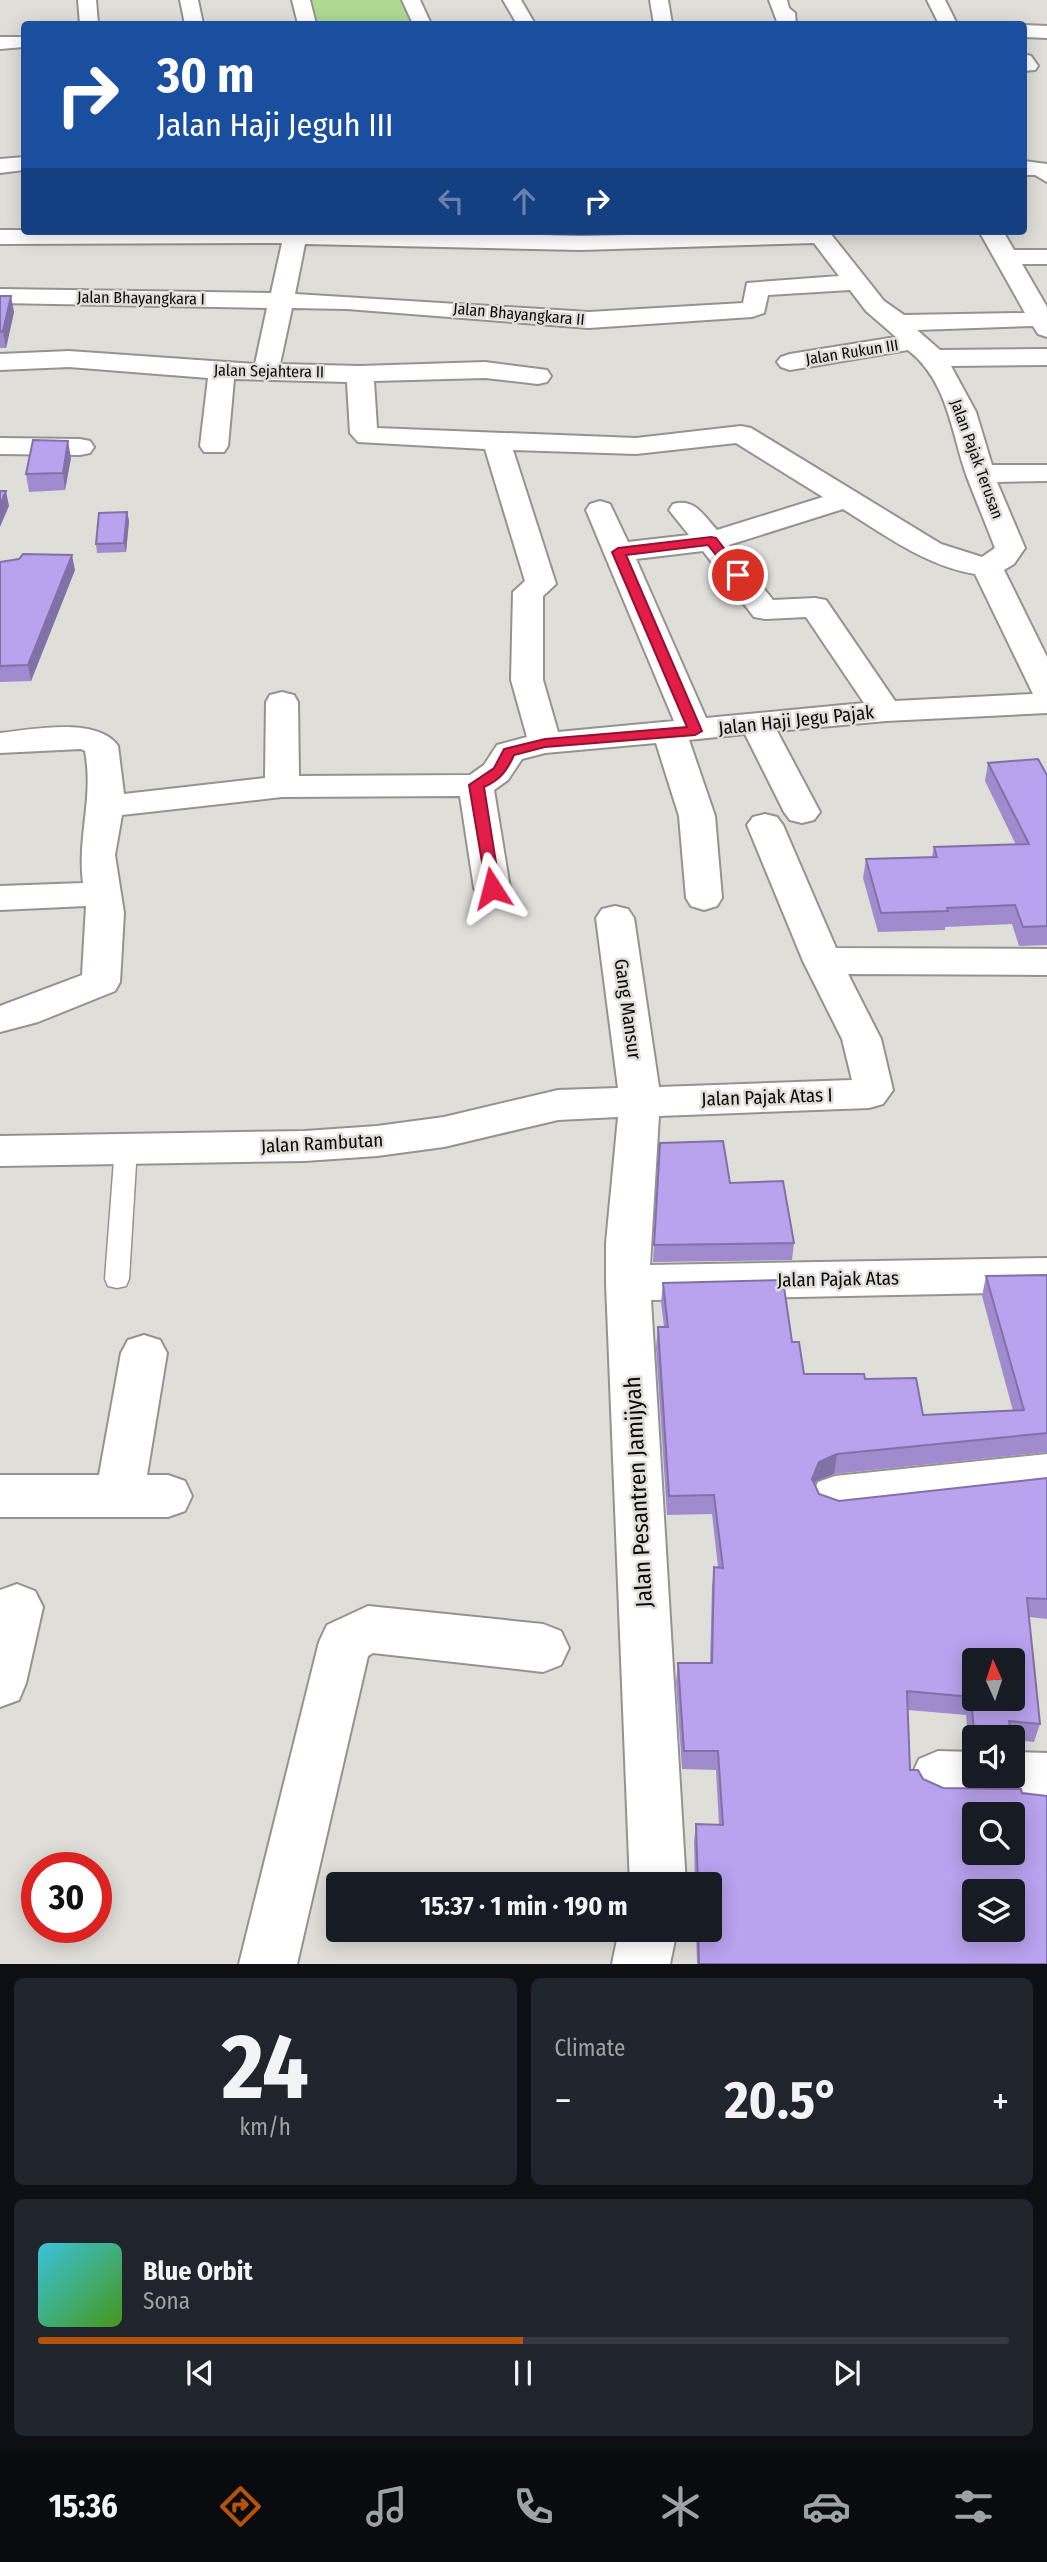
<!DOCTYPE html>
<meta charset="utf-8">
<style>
body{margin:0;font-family:"Fira Sans Condensed",sans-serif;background:#20242c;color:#f1f3f6;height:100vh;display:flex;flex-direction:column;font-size:26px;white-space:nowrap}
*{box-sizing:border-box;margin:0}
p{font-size:23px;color:#9ea1a6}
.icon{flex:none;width:38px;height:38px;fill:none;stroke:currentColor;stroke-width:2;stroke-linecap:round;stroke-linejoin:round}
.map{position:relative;height:1964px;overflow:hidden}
.panel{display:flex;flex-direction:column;gap:14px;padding:14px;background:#0d0f14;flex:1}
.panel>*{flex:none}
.guide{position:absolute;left:21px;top:21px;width:1006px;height:214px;border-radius:7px;box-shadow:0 4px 18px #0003;background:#1a4fa0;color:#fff;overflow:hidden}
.needle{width:46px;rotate:357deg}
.fabs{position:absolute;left:962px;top:1648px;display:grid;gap:14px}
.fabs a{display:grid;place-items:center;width:63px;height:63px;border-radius:7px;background:#171b24;box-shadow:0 4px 18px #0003;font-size:35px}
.speed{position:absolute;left:21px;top:1852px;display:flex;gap:14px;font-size:35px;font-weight:700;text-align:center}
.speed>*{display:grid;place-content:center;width:91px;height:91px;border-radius:50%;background:#171b24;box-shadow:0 4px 18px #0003;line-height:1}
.speed .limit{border:10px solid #d22;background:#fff;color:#111}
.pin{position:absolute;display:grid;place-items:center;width:60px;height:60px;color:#fff;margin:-30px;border:4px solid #fff;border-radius:50%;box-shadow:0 2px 7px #0007}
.me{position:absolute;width:77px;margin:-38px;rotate:351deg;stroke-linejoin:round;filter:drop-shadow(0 0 5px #0008)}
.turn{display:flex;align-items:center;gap:24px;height:147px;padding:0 21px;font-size:32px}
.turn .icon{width:91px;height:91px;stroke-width:2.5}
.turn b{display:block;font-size:49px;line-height:60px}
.lanes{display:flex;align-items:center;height:66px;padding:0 21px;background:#0003;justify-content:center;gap:35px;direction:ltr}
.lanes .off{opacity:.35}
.big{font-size:52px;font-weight:700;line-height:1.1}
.panel .tile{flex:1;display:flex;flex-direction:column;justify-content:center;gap:10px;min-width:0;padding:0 24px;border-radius:10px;background:#20242c}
.panel .dial{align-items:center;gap:0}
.dial b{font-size:91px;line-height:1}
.song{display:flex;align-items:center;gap:21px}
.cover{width:84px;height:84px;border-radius:10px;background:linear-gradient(135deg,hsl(190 70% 55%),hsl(100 70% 35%))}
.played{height:7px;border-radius:4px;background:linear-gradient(90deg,#b45309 50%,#363941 50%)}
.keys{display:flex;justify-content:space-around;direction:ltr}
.heat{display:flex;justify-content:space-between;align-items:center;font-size:38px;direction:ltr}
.panel .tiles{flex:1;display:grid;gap:14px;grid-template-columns:1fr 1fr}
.tile:last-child{grid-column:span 2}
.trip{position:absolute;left:326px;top:1872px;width:396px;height:70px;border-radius:7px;background:#171b24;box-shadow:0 4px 18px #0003;font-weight:700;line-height:70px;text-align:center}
.tab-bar{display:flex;height:112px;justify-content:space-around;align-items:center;background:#090b0e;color:#9ea1a6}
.tab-bar .icon{width:49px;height:49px}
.tab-bar .on{color:#b45309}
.tab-bar b{font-size:32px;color:#f1f3f6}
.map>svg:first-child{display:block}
</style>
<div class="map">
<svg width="1047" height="1964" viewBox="0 0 1047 1964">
<rect width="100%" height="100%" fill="#e0ded9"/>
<path fill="#afd993" d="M300 0H412L424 24H306Z"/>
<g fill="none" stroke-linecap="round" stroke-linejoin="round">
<defs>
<path id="service" d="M126 1139 134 1141 137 1147 129 1279 126 1286 117 1288 108 1286 105 1279 115 1147 118 1141Z"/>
<g id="minor">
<path d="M78 0H96L98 24H80Z"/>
<path d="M180 0H198L203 24H185Z"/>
<path d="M402 0H420L431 24H413Z"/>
<path d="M503 0H521L535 24H517Z"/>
<path d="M650 0H668L672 24H654Z"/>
<path d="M769 0H787L789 8 795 13 796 24H778Z"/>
<path d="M927 0H945L957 24H939Z"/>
<path d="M0 37H24V47L0 49Z"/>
<path d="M1024 54 1031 56 1038 66 1035 70 1024 71Z"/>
<path d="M24 157V170L0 173V159Z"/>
<path d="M1024 161 1047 164V182L1035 175H1024Z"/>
<path d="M0 230 361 231 581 236 823 231 830 233 884 301 904 315 1025 313 979 231H1003L1014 250H1047V264H1022L1047 307V337L1038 334 1033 326 917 330 940 350 1047 349V365L951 366 976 412 992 465H1047V481L997 482 1025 548 1014 564 1004 570 1047 657V713L886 721 777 731 820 812 814 820 802 823 790 820 784 812 745 734 689 740 715 816 722 898 717 906 704 910 691 906 686 898 679 816 656 743 545 753 522 759 508 780 494 790 510 888 505 896 492 900 479 896 474 888 460 796 282 797 122 815 115 855 124 913 120 982 115 991 38 1022 0 1032V1006L82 975 86 906 0 910V886L83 883C77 837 94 798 85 751L81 749 0 753V733C31 730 97 716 118 746L124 794 265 778 266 702 270 695 282 692 294 695 298 702 299 776 470 775 484 765 497 745 527 737 511 680 513 592 525 581 485 449 358 442 350 433 347 382 234 379 228 446 224 452H204L200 446 208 378 69 367 0 370V354L69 351 255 364 267 308 0 303V289L271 293 282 243 0 244ZM814 243 839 276 747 283 743 303 589 312 295 294 305 244 581 250ZM850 290 866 311 896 337 790 354 781 357 777 362 781 367 790 370 908 350C948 381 951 432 967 477 976 501 986 524 995 548L982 557 941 544 751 428 741 426 636 438 377 428 374 381 485 378 538 384 547 382 551 376 547 370 485 362 360 366 280 364 292 308 347 309 589 328 752 317 764 313 768 295ZM736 443 823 497 717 530C703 515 695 498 673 504L669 510 689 535 628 542 610 504 600 501 590 504 586 510 674 721 558 732 543 680V596L556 584 513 450 636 454ZM843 509C885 535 926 566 975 574L1033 694 895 701 826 600 815 598 773 600 729 545ZM703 551 754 617 765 619 806 617 864 703 706 718 636 559Z"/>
<path d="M0 438 80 439 90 441 94 447 90 453 80 455 0 454Z"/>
<path d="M765 814 777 817 783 825 836 948 1047 949V975L848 974 881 1039 893 1090 883 1104 869 1108 659 1116 650 1265 1047 1258V1292L651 1300 686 1885H630L606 1283V1243L618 1117 558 1120 444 1147 377 1156 305 1161 0 1166V1136L305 1131 377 1126 444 1117 558 1090 618 1088 596 918 602 909 615 906 628 909 634 918 659 1087 852 1080 842 1039 803 961 747 825 753 817Z"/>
<path d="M144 1335 160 1340 167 1353 147 1475H168L185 1481 192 1496 185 1511 168 1517H0V1475H99L121 1353 128 1340Z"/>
<path d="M1047 1454V1494L835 1518 818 1512 811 1497 818 1482 835 1476Z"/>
<path d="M17 1584 35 1591 43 1607 26 1683 19 1700 0 1707V1590Z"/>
<path d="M368 1606 543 1624 561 1631 569 1648 561 1665 543 1672 373 1653 368 1656 297 1964H239L319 1642 327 1625Z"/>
<path d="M938 1751 975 1752V1776H1013V1752L1047 1753V1805L938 1803 919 1795 911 1777 919 1759Z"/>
<path d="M619 1930H677L670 1964H612Z"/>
</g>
<g id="tertiary">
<path d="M292 0H310L316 24H298Z"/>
<path d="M1024 25 1047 26V38L1024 37Z"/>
</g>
</defs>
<use href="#service" stroke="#95938e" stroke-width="3"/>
<use href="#minor" stroke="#95938e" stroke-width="4"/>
<use href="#tertiary" stroke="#95938e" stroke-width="4"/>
<use href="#service" fill="#fff" fill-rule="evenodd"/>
<use href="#minor" fill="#fff" fill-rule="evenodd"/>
<use href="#tertiary" fill="#fff" fill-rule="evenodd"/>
</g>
<g fill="#9f8bcd">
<path d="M0 296 14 312 6 348H0Z"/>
<path d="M71 458 65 490 29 492 26 474Z"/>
<path d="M127 512 129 521 126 552 97 553 96 544Z"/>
<path d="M0 562 75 570 31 681 0 682Z"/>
<path d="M988 763 1047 775V945L1019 946 1012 924 945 927V930L878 932 863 878 866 859 932 857 934 847 1016 845 985 781Z"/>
<path d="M660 1143 730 1183 794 1243 792 1260 653 1262Z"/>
<path d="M1047 1275V1452L834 1474 816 1481 814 1484 819 1494 839 1501 1047 1478V1619L1029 1617 1040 1724 1034 1742 1013 1740V1738H975V1751L969 1749 966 1715 908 1710 910 1770 923 1779 1047 1964H697L696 1930H709V1885H695L694 1842 696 1824 719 1825 716 1770 682 1769 676 1682 678 1663H710L712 1586 714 1567H718L712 1514 667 1515 656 1347 658 1327H664L661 1302 663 1283 792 1342 804 1374 865 1379 923 1415 1013 1411 982 1296 986 1276Z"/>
</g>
<g fill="#8271a7">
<path d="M11 296 14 312 6 348 3 331Z"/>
<path d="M68 441 71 458 65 490 63 473Z"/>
<path d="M6 491 9 506 0 527V505Z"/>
<path d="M127 512 129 521 126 552 124 543Z"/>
<path d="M72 555 75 570 31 681 28 665Z"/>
<path d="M837 1454 834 1474 816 1481 809 1498 812 1479 819 1462Z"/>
</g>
<g fill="#b9a2ee" stroke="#8271a7" stroke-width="2" fill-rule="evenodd">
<path d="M0 296H11L3 331 0 332Z"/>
<path d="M33 440 68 441 63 473 26 474Z"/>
<path d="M0 491H6L0 505Z"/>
<path d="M127 512 124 543 96 544 99 513Z"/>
<path d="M23 554 72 555 28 665 0 666V562L19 559Z"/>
<path d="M1038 759 1047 775V926L1023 927 1015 905 947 908 948 911 881 913 866 859 937 857 934 847 1029 844 988 763Z"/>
<path d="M723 1141 730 1183 783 1181 794 1243 654 1245 660 1143Z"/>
<path d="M1047 1275V1433L837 1454 819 1462 812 1479 819 1494 839 1501 1047 1478V1599L1027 1598 1040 1724 1009 1721 1012 1738H983V1734L974 1731 971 1697 907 1691 910 1770H918L923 1779 943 1788 1021 1789 1022 1793 1047 1796V1964H699L698 1930H709V1885H698L696 1824 723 1825 718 1751H684L678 1663H712L714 1567 723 1568 714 1495 669 1496 658 1327H668L663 1283 783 1280 792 1342H799L804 1374H864L865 1379 916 1378 923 1415 1024 1410 986 1276ZM975 1661H1013V1699H975ZM975 1815H1013V1853H975ZM975 1892H1013V1930H975Z"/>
</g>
<path fill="#e11d48" stroke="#92132f" stroke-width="2" d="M711 537 716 538 743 573V578H734L708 545 626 555 702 731 695 735 545 747 514 755C507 771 500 780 484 787L500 888 492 893 487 892 469 785 494 768 504 749 545 739 687 727 612 552 618 548Z"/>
<g text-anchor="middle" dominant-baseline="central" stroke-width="5" stroke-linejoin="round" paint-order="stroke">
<g font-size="16" fill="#0c0c0a" stroke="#e0ded9">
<text transform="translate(141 298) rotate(1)">Jalan Bhayangkara I</text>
<text transform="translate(519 314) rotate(5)">Jalan Bhayangkara II</text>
<text transform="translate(852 352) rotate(-9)">Jalan Rukun III</text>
<text transform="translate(269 371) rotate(1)">Jalan Sejahtera II</text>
<text transform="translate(977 459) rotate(70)">Jalan Pajak Terusan</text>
</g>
<g font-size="19" fill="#0c0c0a" stroke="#e0ded9">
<text transform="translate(796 720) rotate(-6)">Jalan Haji Jegu Pajak</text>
<text transform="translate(628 1009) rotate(82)">Gang Mansur</text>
<text transform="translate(767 1097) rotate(-2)">Jalan Pajak Atas I</text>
<text transform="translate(322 1143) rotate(-3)">Jalan Rambutan</text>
<text transform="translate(838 1279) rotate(-1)">Jalan Pajak Atas</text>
</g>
<g font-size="23" fill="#0c0c0a" stroke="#e0ded9">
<text transform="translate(638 1492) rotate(-93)">Jalan Pesantren Jamijyah</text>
</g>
</g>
</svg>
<div class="fabs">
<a><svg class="needle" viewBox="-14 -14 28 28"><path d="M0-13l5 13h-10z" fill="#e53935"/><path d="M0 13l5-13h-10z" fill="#9ea1a6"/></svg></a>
<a><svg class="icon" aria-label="sound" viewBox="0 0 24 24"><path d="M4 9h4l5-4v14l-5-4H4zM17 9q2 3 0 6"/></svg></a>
<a><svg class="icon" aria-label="search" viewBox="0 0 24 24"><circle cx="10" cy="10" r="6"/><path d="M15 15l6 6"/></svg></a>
<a><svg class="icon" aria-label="layers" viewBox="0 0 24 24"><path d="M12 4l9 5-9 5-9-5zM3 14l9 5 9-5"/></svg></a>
</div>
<div class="speed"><div class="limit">30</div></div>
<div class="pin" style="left:738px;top:575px;background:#d93025"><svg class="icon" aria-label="arrive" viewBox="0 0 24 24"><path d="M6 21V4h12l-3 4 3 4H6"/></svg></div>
<svg class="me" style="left:492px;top:888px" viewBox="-20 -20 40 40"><path d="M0-17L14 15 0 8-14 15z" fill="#e11d48" stroke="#fff" stroke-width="4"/></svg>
<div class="trip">15:37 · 1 min · 190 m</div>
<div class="guide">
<div class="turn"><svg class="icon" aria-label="right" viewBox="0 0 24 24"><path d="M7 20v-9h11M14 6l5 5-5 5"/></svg><div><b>30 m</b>Jalan Haji Jeguh III</div></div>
<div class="lanes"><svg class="icon off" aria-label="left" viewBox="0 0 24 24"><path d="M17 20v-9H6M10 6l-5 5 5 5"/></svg><svg class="icon off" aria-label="ahead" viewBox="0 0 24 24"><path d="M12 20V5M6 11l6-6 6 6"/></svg><svg class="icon" aria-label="right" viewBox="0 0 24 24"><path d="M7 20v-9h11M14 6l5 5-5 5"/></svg></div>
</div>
</div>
<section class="panel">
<div class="tiles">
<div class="tile dial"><b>24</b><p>km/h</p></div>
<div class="tile"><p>Climate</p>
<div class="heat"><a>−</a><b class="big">20.5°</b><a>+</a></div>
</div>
<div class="tile">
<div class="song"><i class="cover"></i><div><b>Blue Orbit</b><p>Sona</p></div></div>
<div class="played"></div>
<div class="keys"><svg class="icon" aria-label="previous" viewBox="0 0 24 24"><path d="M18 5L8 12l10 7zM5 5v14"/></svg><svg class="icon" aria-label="pause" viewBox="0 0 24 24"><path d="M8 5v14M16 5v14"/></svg><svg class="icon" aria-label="next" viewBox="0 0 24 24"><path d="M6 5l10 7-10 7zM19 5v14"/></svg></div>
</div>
</div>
</section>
<nav class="tab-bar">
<b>15:36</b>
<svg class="icon on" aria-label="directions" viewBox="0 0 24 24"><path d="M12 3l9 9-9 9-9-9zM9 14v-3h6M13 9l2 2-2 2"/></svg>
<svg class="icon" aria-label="music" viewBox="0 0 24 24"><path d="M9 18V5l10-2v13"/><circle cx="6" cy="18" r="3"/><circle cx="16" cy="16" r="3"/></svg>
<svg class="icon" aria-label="phone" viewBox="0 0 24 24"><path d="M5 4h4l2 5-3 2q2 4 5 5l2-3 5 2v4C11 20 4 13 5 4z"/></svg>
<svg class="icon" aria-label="climate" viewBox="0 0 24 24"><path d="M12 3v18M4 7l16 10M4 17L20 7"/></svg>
<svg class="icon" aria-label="car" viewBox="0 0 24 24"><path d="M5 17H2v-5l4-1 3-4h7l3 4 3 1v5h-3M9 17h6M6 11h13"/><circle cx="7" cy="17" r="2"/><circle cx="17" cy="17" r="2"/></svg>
<svg class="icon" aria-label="filters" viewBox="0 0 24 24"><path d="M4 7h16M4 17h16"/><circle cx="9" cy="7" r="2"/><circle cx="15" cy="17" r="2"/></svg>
</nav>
